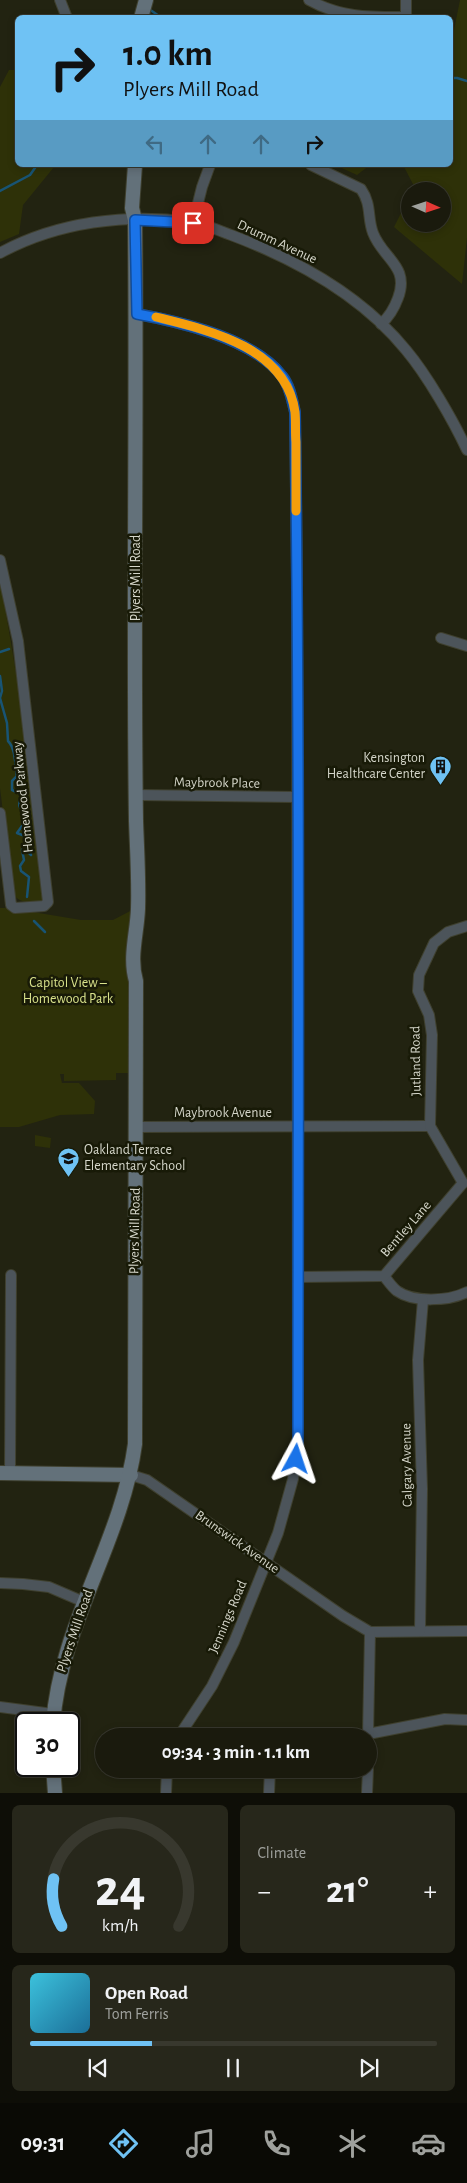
<!DOCTYPE html>
<meta charset="utf-8">
<style>
body{margin:0;font-family:"Alegreya Sans",sans-serif;background:#27271b;color:#f1f3f6;height:100vh;display:flex;flex-direction:column;font-size:19px;white-space:nowrap}
*{box-sizing:border-box;margin:0}
p{font-size:16px;color:#9fa19d}
.icon{flex:none;width:28px;height:28px;fill:none;stroke:currentColor;stroke-width:2;stroke-linecap:round;stroke-linejoin:round}
.map{position:relative;height:1793px;overflow:hidden}
.drawer{display:flex;flex-direction:column;gap:12px;padding:12px;background:#0e0e07;flex:1}
.drawer>*{flex:none}
.top-card{position:absolute;left:15px;top:15px;width:438px;height:152px;border-radius:8px;box-shadow:0 2px 8px #0003,0 0 0 1px #38382e;background:#6fc2f4;color:#111;overflow:hidden}
.needle{width:32px;rotate:93deg}
.buttons{position:absolute;left:401px;top:182px;display:grid;gap:10px}
.buttons a{display:grid;place-items:center;width:50px;height:50px;border-radius:50%;background:#1a1a0d;box-shadow:0 2px 8px #0003,0 0 0 1px #38382e;font-size:25px}
.speed{position:absolute;left:15px;top:1712px;display:flex;gap:10px;font-size:25px;font-weight:700;text-align:center}
.speed>*{display:grid;place-content:center;width:65px;height:65px;border-radius:50%;background:#1a1a0d;box-shadow:0 2px 8px #0003,0 0 0 1px #38382e;line-height:1}
.speed .limit{border:2px solid #111;border-radius:8px;background:#fff;color:#111}
.pin{position:absolute;display:grid;place-items:center;width:42px;height:42px;color:#fff;margin:-21px;border-radius:10px;box-shadow:0 2px 8px #0006}
.me{position:absolute;width:55px;margin:-28px;rotate:5deg;stroke-linejoin:round;filter:drop-shadow(0 0 4px #0008)}
.turn{display:flex;align-items:center;gap:18px;height:105px;padding:0 25px;font-size:22px}
.turn .icon{width:65px;height:65px;stroke-width:2.5}
.turn b{display:block;font-size:35px;line-height:42px}
.lanes{display:flex;align-items:center;height:48px;padding:0 25px;background:#0003;justify-content:center;gap:25px;direction:ltr}
.lanes .off{opacity:.35}
.big{font-size:38px;font-weight:600;line-height:1.1}
.drawer .card{flex:1;display:flex;flex-direction:column;justify-content:center;gap:8px;min-width:0;padding:0 18px;border-radius:8px;background:#27271b}
.drawer .dial{align-items:center;gap:0}
.dial svg{height:130px;overflow:visible;fill:none;stroke:#38382e;stroke-width:7;stroke-linecap:round;text-anchor:middle}
.dial text{fill:#f1f3f6;stroke:none}
.song{display:flex;align-items:center;gap:15px}
.cover{width:60px;height:60px;border-radius:8px;background:linear-gradient(135deg,hsl(190 70% 55%),hsl(200 70% 35%))}
.played{height:5px;border-radius:2px;background:linear-gradient(90deg,#6fc2f4 30%,#38382e 30%)}
.keys{display:flex;justify-content:space-around;direction:ltr}
.heat{display:flex;justify-content:space-between;align-items:center;font-size:28px;direction:ltr}
.drawer .tiles{flex:1;display:grid;gap:12px;grid-template-columns:1fr 1fr}
.card:last-child{grid-column:span 2}
.trip{position:absolute;left:95px;top:1728px;width:282px;height:50px;border-radius:25px;background:#1a1a0d;box-shadow:0 2px 8px #0003,0 0 0 1px #38382e;font-weight:600;line-height:50px;text-align:center}
.tabs{display:flex;height:80px;justify-content:space-around;align-items:center;background:#0a0a05;color:#9fa19d}
.tabs .icon{width:35px;height:35px}
.tabs .selected{color:#6fc2f4}
.tabs b{font-size:22px;color:#f1f3f6}
.map>svg:first-child{display:block}
</style>
<div class="map">
<svg width="467" height="1793" viewBox="0 0 467 1793">
<rect width="100%" height="100%" fill="#222311"/>
<g fill="#2e3108">
<path d="M460 0H467V238L462 284 394 227 410 195V224H442V191H412L414 186 403 165H450V50Z"/>
<path d="M9 70H17L18 165H70L64 168 54 167 23 205 19 234 0 242V87Z"/>
<path d="M335 165H370L357 175Z"/>
<path d="M0 583C21 687 32 793 43 899L40 902C28 902 21 904 13 894L0 788Z"/>
<path d="M0 908H9L81 920H113L136 908V1073H116V1080L64 1081V1074H60L62 1083H79L95 1101 94 1114 60 1115 19 1127H0Z"/>
<path d="M35 1135 51 1138 50 1148 35 1146Z"/>
</g>
<g fill="none" stroke-linecap="round" stroke-linejoin="round">
<g stroke="#185474" stroke-width="2.5">
<path d="M149 9 162 18"/>
<path d="M450 78H457L467 81"/>
<path d="M0 191 30 175 37 165"/>
<path d="M0 652 9 649"/>
<path d="M0 676 2 691 0 698 7 723 8 741C16 749 15 766 17 776L12 781V790L21 794C18 810 18 805 29 816V823L22 826 17 833 25 836 31 855 24 848 22 850 24 860 20 866 21 871 29 877 27 897"/>
<path d="M34 921 45 932"/>
</g>
<defs>
<g id="street">
<path d="M60 0 67 18"/>
<path d="M309 0C341 18 370 17 406 17"/>
<path d="M406 18V0"/>
<path d="M311 165 361 189C372 205 367 217 373 233 383 259 410 266 398 298 394 309 389 317 381 324"/>
<path d="M193 223 202 187 210 165"/>
<path d="M0 253C57 222 127 213 191 222 204 224 218 230 231 235 295 259 362 296 406 350 427 375 453 420 467 450"/>
<path d="M137 314C181 322 254 339 282 376 290 386 292 400 295 412L297 579 298 1440 293 1479 278 1533 234 1642 212 1686 179 1736"/>
<path d="M0 560 18 641 48 902 44 906 15 908 11 905 0 813"/>
<path d="M441 638 467 646"/>
<path d="M136 795 297 797"/>
<path d="M136 1127 430 1126"/>
<path d="M463 1183 430 1126 432 1035 429 1015 418 991 419 975 434 943 448 932 467 926"/>
<path d="M384 1276C388 1281 392 1287 397 1291 414 1303 449 1301 467 1292"/>
<path d="M299 1277 384 1276 463 1183"/>
<path d="M10 1473 11 1275"/>
<path d="M131 1475 147 1480 343 1616 370 1632 467 1631"/>
<path d="M0 1583 23 1584 49 1587 84 1602"/>
<path d="M420 1631 422 1489 418 1360 423 1300"/>
<path d="M0 1707 53 1714"/>
<path d="M368 1734 445 1719 467 1720"/>
<path d="M368 1736 370 1632"/>
<path d="M166 1793 167 1769"/>
<path d="M269 1793 270 1769"/>
<path d="M367 1793 368 1769"/>
</g>
<g id="secondary">
<path d="M141 18 146 0"/>
<path d="M0 1473 131 1475"/>
<path d="M53 1724C60 1625 122 1541 135 1444L136 981C129 957 137 934 138 909 139 880 137 850 136 821 133 621 137 420 135 220L132 208 135 165"/>
<path d="M53 1766 55 1793"/>
</g>
</defs>
<use href="#street" stroke="#3f402f" stroke-width="12"/>
<use href="#secondary" stroke="#3f402f" stroke-width="16"/>
<use href="#street" stroke="#4c545a" stroke-width="10"/>
<use href="#secondary" stroke="#63717a" stroke-width="14"/>
</g>
<g fill="none" stroke-linecap="round" stroke-linejoin="round">
<defs>
<path id="route" d="M193 223 135 220 137 314C181 322 254 339 282 376 290 386 292 400 295 412 300 754 298 1097 298 1440L296 1459"/>
</defs>
<use href="#route" stroke="#114b97" stroke-width="12"/>
<use href="#route" stroke="#1a73e8" stroke-width="9"/>
<path stroke="#f59e0b" stroke-width="9" d="M156 317C208 330 286 347 295 412 296 422 295 432 296 442 296 465 296 488 296 511"/>
</g>
<defs>
<symbol id="building-pin" viewBox="-11 -11 22 30"><path d="M0 17L-7.5 6A9.5 9.5 0 1 1 7.5 6Z" fill="#6fc2f4" stroke="#181a07"/><path d="M-4-6H4V6H1V3H-1V6H-4ZM-2.5-4.3h1.7v1.8h-1.7ZM.8-4.3h1.7v1.8H.8ZM-2.5-1h1.7V.8h-1.7ZM.8-1h1.7V.8H.8Z" fill="#111"/></symbol>
<symbol id="school-pin" viewBox="-11 -11 22 30"><path d="M0 17L-7.5 6A9.5 9.5 0 1 1 7.5 6Z" fill="#6fc2f4" stroke="#181a07"/><path d="M0-5L7-2L0 1L-7-2ZM-4 1L0 2.5L4 1V4Q0 6-4 4Z" fill="#111"/></symbol>
</defs>
<g fill-rule="evenodd">
<use href="#building-pin" x="428" y="754" width="25" height="34"/>
<use href="#school-pin" x="56" y="1146" width="25" height="34"/>
</g>
<g text-anchor="middle" dominant-baseline="central" stroke-width="5" stroke-linejoin="round" paint-order="stroke">
<g font-size="14" fill="#d5d6ca" stroke="#181a07">
<text transform="translate(277 242) rotate(25)">Drumm Avenue</text>
<text transform="translate(136 578) rotate(-90)">Plyers Mill Road</text>
<text transform="translate(217 783) rotate(1)">Maybrook Place</text>
<text transform="translate(23 797) rotate(-96)">Homewood Parkway</text>
<text transform="translate(416 1061) rotate(-91)">Jutland Road</text>
<text x="223" y="1113">Maybrook Avenue</text>
<text transform="translate(406 1229) rotate(-49)">Bentley Lane</text>
<text transform="translate(135 1231) rotate(-89)">Plyers Mill Road</text>
<text transform="translate(407 1465) rotate(-91)">Calgary Avenue</text>
<text transform="translate(237 1542) rotate(35)">Brunswick Avenue</text>
<text transform="translate(228 1617) rotate(-67)">Jennings Road</text>
<text transform="translate(75 1631) rotate(-71)">Plyers Mill Road</text>
</g>
<g font-size="14" fill="#d5d6ca" stroke="#181a07" text-anchor="end">
<text x="425" y="758">Kensington<tspan x="425" dy="16">Healthcare Center</tspan></text>
<text x="84" y="1150" text-anchor="start">Oakland Terrace<tspan x="84" dy="16">Elementary School</tspan></text>
</g>
<g font-size="14" fill="#d9e28b" stroke="#181a07">
<text x="68" y="983">Capitol View –<tspan x="68" dy="16">Homewood Park</tspan></text>
</g>
</g>
</svg>
<div class="buttons">
<a><svg class="needle" viewBox="-14 -14 28 28"><path d="M0-13l5 13h-10z" fill="#e53935"/><path d="M0 13l5-13h-10z" fill="#9fa19d"/></svg></a>
</div>
<div class="speed"><div class="limit">30</div></div>
<div class="pin" style="left:193px;top:223px;background:#d93025"><svg class="icon" aria-label="arrive" viewBox="0 0 24 24"><path d="M6 21V4h12l-3 4 3 4H6"/></svg></div>
<svg class="me" style="left:296px;top:1459px" viewBox="-20 -20 40 40"><path d="M0-17L14 15 0 8-14 15z" fill="#1a73e8" stroke="#fff" stroke-width="4"/></svg>
<div class="trip">09:34 · 3 min · 1.1 km</div>
<div class="top-card">
<div class="turn"><svg class="icon" aria-label="right" viewBox="0 0 24 24"><path d="M7 20v-9h11M14 6l5 5-5 5"/></svg><div><b>1.0 km</b>Plyers Mill Road</div></div>
<div class="lanes"><svg class="icon off" aria-label="left" viewBox="0 0 24 24"><path d="M17 20v-9H6M10 6l-5 5 5 5"/></svg><svg class="icon off" aria-label="ahead" viewBox="0 0 24 24"><path d="M12 20V5M6 11l6-6 6 6"/></svg><svg class="icon off" aria-label="ahead" viewBox="0 0 24 24"><path d="M12 20V5M6 11l6-6 6 6"/></svg><svg class="icon" aria-label="right" viewBox="0 0 24 24"><path d="M7 20v-9h11M14 6l5 5-5 5"/></svg></div>
</div>
</div>
<section class="drawer">
<div class="tiles">
<div class="card dial"><svg viewBox="0 0 100 80">
<path d="M14 69A42 42 0 1 1 86 69"/>
<path d="M14 69A42 42 0 0 1 9 40" stroke="#6fc2f4"/>
<text x="50" y="56" font-size="32" font-weight="700">24</text>
<text x="50" y="72" font-size="11">km/h</text>
</svg></div>
<div class="card"><p>Climate</p>
<div class="heat"><a>−</a><b class="big">21°</b><a>+</a></div>
</div>
<div class="card">
<div class="song"><i class="cover"></i><div><b>Open Road</b><p>Tom Ferris</p></div></div>
<div class="played"></div>
<div class="keys"><svg class="icon" aria-label="previous" viewBox="0 0 24 24"><path d="M18 5L8 12l10 7zM5 5v14"/></svg><svg class="icon" aria-label="pause" viewBox="0 0 24 24"><path d="M8 5v14M16 5v14"/></svg><svg class="icon" aria-label="next" viewBox="0 0 24 24"><path d="M6 5l10 7-10 7zM19 5v14"/></svg></div>
</div>
</div>
</section>
<nav class="tabs">
<b>09:31</b>
<svg class="icon selected" aria-label="directions" viewBox="0 0 24 24"><path d="M12 3l9 9-9 9-9-9zM9 14v-3h6M13 9l2 2-2 2"/></svg>
<svg class="icon" aria-label="music" viewBox="0 0 24 24"><path d="M9 18V5l10-2v13"/><circle cx="6" cy="18" r="3"/><circle cx="16" cy="16" r="3"/></svg>
<svg class="icon" aria-label="phone" viewBox="0 0 24 24"><path d="M5 4h4l2 5-3 2q2 4 5 5l2-3 5 2v4C11 20 4 13 5 4z"/></svg>
<svg class="icon" aria-label="climate" viewBox="0 0 24 24"><path d="M12 3v18M4 7l16 10M4 17L20 7"/></svg>
<svg class="icon" aria-label="car" viewBox="0 0 24 24"><path d="M5 17H2v-5l4-1 3-4h7l3 4 3 1v5h-3M9 17h6M6 11h13"/><circle cx="7" cy="17" r="2"/><circle cx="17" cy="17" r="2"/></svg>
</nav>
